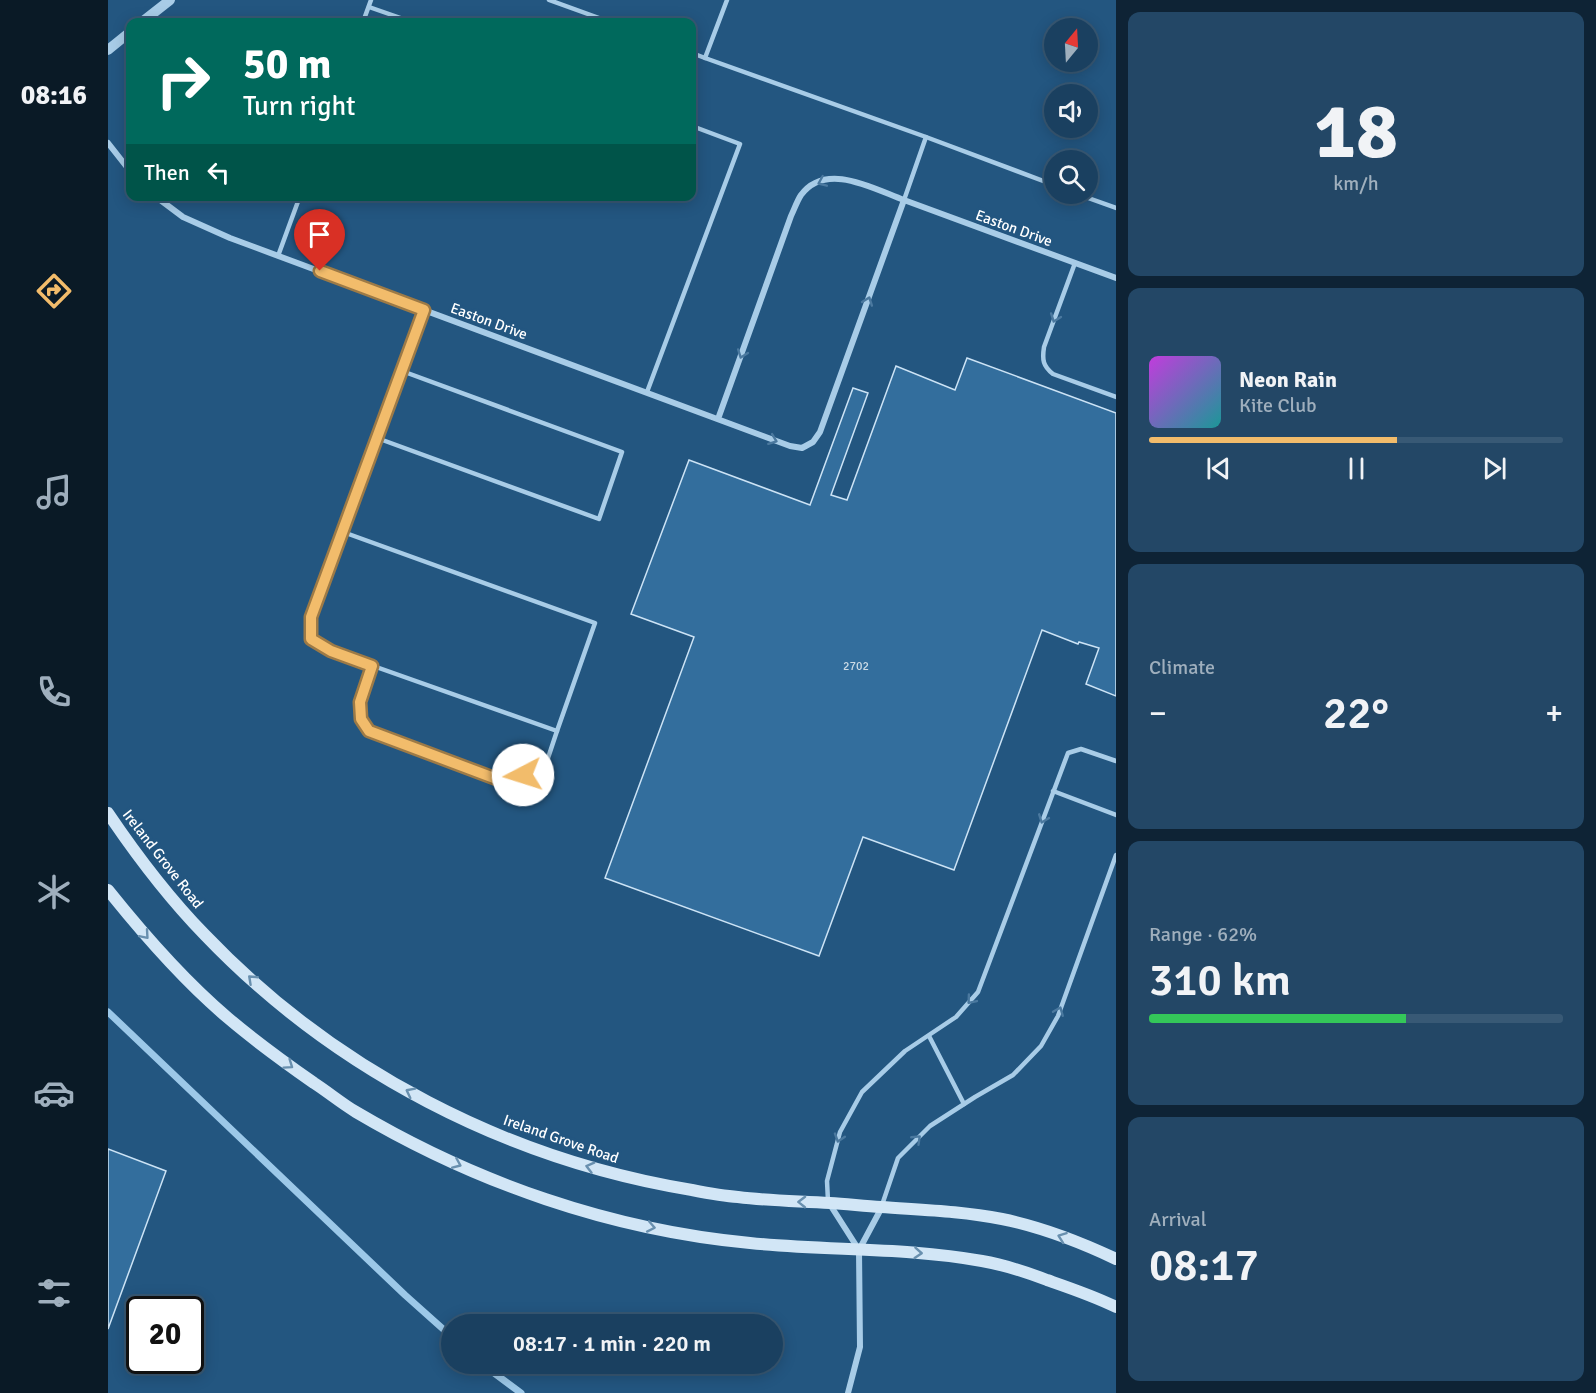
<!DOCTYPE html>
<meta charset="utf-8">
<style>
body{margin:0;font-family:Signika,sans-serif;background:#234766;color:#f1f3f6;height:100vh;display:flex;flex-direction:column;font-size:22px;white-space:nowrap}
*{box-sizing:border-box;margin:0}
p{font-size:20px;color:#9fafbd}
.icon{flex:none;width:33px;height:33px;fill:none;stroke:currentColor;stroke-width:2;stroke-linecap:round;stroke-linejoin:round}
.map{position:relative;flex:1;overflow:hidden}
.drawer{display:flex;flex-direction:column;gap:12px;padding:12px;background:#0e2335;width:480px}
.drawer>*{flex:none}
.banner{position:absolute;left:18px;top:18px;width:570px;height:183px;border-radius:12px;box-shadow:0 3px 15px #0003,0 0 0 2px #385975;background:#00695c;color:#fff;overflow:hidden}
.needle{width:39px;rotate:18deg}
.tools{position:absolute;left:936px;top:18px;display:grid;gap:12px}
.tools a{display:grid;place-items:center;width:54px;height:54px;border-radius:50%;background:#1a4060;box-shadow:0 3px 15px #0003,0 0 0 2px #385975;font-size:30px}
.speed{position:absolute;left:18px;top:1296px;display:flex;gap:12px;font-size:30px;font-weight:700;text-align:center}
.speed>*{display:grid;place-content:center;width:78px;height:78px;border-radius:50%;background:#1a4060;box-shadow:0 3px 15px #0003,0 0 0 2px #385975;line-height:1}
.speed .limit{border:3px solid #111;border-radius:9px;background:#fff;color:#111}
.pin{position:absolute;display:grid;place-items:center;width:51px;height:51px;color:#fff;margin:-62px -26px;border-radius:50% 50% 50% 0;rotate:-45deg;box-shadow:0 0 6px #0007}
.pin .icon{rotate:45deg}
.me{position:absolute;width:66px;margin:-33px;rotate:265deg;stroke-linejoin:round;filter:drop-shadow(0 0 4px #0008)}
.turn{display:flex;align-items:center;gap:21px;height:126px;padding:0 18px;font-size:27px}
.turn .icon{width:78px;height:78px;stroke-width:2.5}
.turn b{display:block;font-size:42px;line-height:51px}
.then{display:flex;align-items:center;height:57px;padding:0 18px;background:#0003;gap:12px;font-size:22px}
.big{font-size:45px;font-weight:600;line-height:1.1}
.drawer .widget{flex:1;display:flex;flex-direction:column;justify-content:center;gap:9px;min-width:0;padding:0 21px;border-radius:12px;background:#234766}
.drawer .dial{align-items:center;gap:0}
.dial b{font-size:78px;line-height:1}
.song{display:flex;align-items:center;gap:18px}
.cover{width:72px;height:72px;border-radius:9px;background:linear-gradient(135deg,hsl(290 70% 55%),hsl(180 70% 35%))}
.played{height:6px;border-radius:3px;background:linear-gradient(90deg,#f2bc6b 60%,#385975 60%)}
.keys{display:flex;justify-content:space-around;direction:ltr}
.heat{display:flex;justify-content:space-between;align-items:center;font-size:33px;direction:ltr}
.charge{height:9px;border-radius:4px;background:linear-gradient(90deg,#34c759 62%,#385975 0)}
.trip{position:absolute;left:333px;top:1314px;width:342px;height:60px;border-radius:30px;background:#1a4060;box-shadow:0 3px 15px #0003,0 0 0 2px #385975;font-weight:600;line-height:60px;text-align:center}
main{display:flex;flex:1;min-height:0}
.tab-bar{display:flex;flex-direction:column;width:108px;justify-content:space-around;align-items:center;background:#0a1a26;color:#9fafbd}
.tab-bar .icon{width:42px;height:42px}
.tab-bar .active{color:#f2bc6b}
.tab-bar b{font-size:27px;color:#f1f3f6}
.map>svg:first-child{display:block}
</style>
<main>
<nav class="tab-bar">
<b>08:16</b>
<svg class="icon active" aria-label="directions" viewBox="0 0 24 24"><path d="M12 3l9 9-9 9-9-9zM9 14v-3h6M13 9l2 2-2 2"/></svg>
<svg class="icon" aria-label="music" viewBox="0 0 24 24"><path d="M9 18V5l10-2v13"/><circle cx="6" cy="18" r="3"/><circle cx="16" cy="16" r="3"/></svg>
<svg class="icon" aria-label="phone" viewBox="0 0 24 24"><path d="M5 4h4l2 5-3 2q2 4 5 5l2-3 5 2v4C11 20 4 13 5 4z"/></svg>
<svg class="icon" aria-label="climate" viewBox="0 0 24 24"><path d="M12 3v18M4 7l16 10M4 17L20 7"/></svg>
<svg class="icon" aria-label="car" viewBox="0 0 24 24"><path d="M5 17H2v-5l4-1 3-4h7l3 4 3 1v5h-3M9 17h6M6 11h13"/><circle cx="7" cy="17" r="2"/><circle cx="17" cy="17" r="2"/></svg>
<svg class="icon" aria-label="filters" viewBox="0 0 24 24"><path d="M4 7h16M4 17h16"/><circle cx="9" cy="7" r="2"/><circle cx="15" cy="17" r="2"/></svg>
</nav>
<div class="map">
<svg width="1008" height="1393" viewBox="0 0 1008 1393">
<rect width="100%" height="100%" fill="#235680"/>
<g fill="none" stroke-linecap="round" stroke-linejoin="round">
<g stroke="#9cc8e8" stroke-width="7">
<path d="M0 1012 297 1295 344 1337"/>
<path d="M374 1364 413 1393"/>
</g>
</g>
<g fill="#336e9d" stroke="#cce3f5" stroke-width="1.5">
<path d="M859 358 1008 413V696L978 684 991 648 971 642 970 644 934 630 846 870 755 837 711 956 497 878 586 637 523 614 581 460 702 505 745 388 760 393 723 495 739 500 788 366 847 390Z"/>
<path d="M0 1149 58 1171 0 1329Z"/>
</g>
<g fill="none" stroke-linecap="round" stroke-linejoin="round">
<g stroke="#a8cce7" stroke-width="4.5">
<path d="M441 0 502 22"/>
<path d="M261 7 304 22"/>
<path d="M255 22 263 0"/>
<path d="M584 53 597 58 619 0"/>
<path d="M597 58 818 137 946 185"/>
<path d="M969 194 1008 208"/>
<path d="M796 200 818 137"/>
<path d="M170 256 192 196"/>
<path d="M967 263 936 347C934 360 935 366 945 374L1008 397"/>
<path d="M539 392 632 144 584 126"/>
<path d="M269 438 491 519 514 452 294 371"/>
<path d="M235 532 487 623 449 731 223 651 203 639V617L317 310"/>
<path d="M264 666 252 701 253 719 261 731 394 781 436 770 449 731"/>
<path d="M945 791 1008 815"/>
<path d="M821 1036 856 1104"/>
<path d="M720 1201 719 1181 732 1132 754 1092 797 1051 848 1017 870 992 960 753 973 749 1008 761"/>
<path d="M774 1205 790 1158 822 1126 867 1097 905 1075 933 1046 950 1016 1008 855"/>
</g>
<g stroke="#a8cce7" stroke-width="6">
<path d="M0 143 22 171"/>
<path d="M47 196 75 217 122 238 682 446 694 448 705 442 712 432 796 200C766 189 718 161 693 195 689 201 686 210 683 216L610 419"/>
<path d="M796 200 1008 278"/>
<path d="M721 1203 751 1250"/>
<path d="M740 1393 752 1347 751 1250 774 1207"/>
</g>
<g stroke="#a8cce7" stroke-width="10">
<path d="M34 22 62 0"/>
<path d="M0 50 22 32"/>
</g>
<g stroke="#d2e6f6" stroke-width="12">
<path d="M0 813C29 856 61 898 97 935 226 1070 400 1160 584 1190 599 1193 614 1196 630 1197 661 1201 691 1201 722 1203 739 1204 756 1206 773 1207 814 1210 853 1211 894 1219 933 1227 972 1242 1008 1259"/>
<path d="M0 890C36 935 75 980 120 1018 147 1041 176 1062 206 1083 220 1092 233 1103 248 1112 368 1183 503 1230 642 1243 719 1251 798 1247 874 1261 897 1265 918 1272 939 1280 962 1288 986 1296 1008 1307"/>
</g>
</g>
<defs><path id="oneway-chevron" d="M-2-3.5L2.5 0L-2 3.5" fill="none" stroke-width="1.6" stroke-linecap="round" stroke-linejoin="round" transform="scale(1.5)"/></defs>
<g stroke="#4b799f">
<use href="#oneway-chevron" transform="translate(714 182) rotate(157)"/>
<use href="#oneway-chevron" transform="translate(760 301) rotate(-70)"/>
<use href="#oneway-chevron" transform="translate(947 318) rotate(110)"/>
<use href="#oneway-chevron" transform="translate(634 354) rotate(110)"/>
<use href="#oneway-chevron" transform="translate(665 440) rotate(21)"/>
<use href="#oneway-chevron" transform="translate(935 819) rotate(111)"/>
<use href="#oneway-chevron" transform="translate(863 1000) rotate(130)"/>
<use href="#oneway-chevron" transform="translate(951 1011) rotate(-68)"/>
<use href="#oneway-chevron" transform="translate(731 1138) rotate(108)"/>
<use href="#oneway-chevron" transform="translate(809 1139) rotate(-44)"/>
</g>
<g stroke="#6990af">
<use href="#oneway-chevron" transform="translate(37 935) rotate(49)"/>
<use href="#oneway-chevron" transform="translate(144 979) rotate(-137)"/>
<use href="#oneway-chevron" transform="translate(181 1065) rotate(35)"/>
<use href="#oneway-chevron" transform="translate(302 1092) rotate(-153)"/>
<use href="#oneway-chevron" transform="translate(349 1164) rotate(23)"/>
<use href="#oneway-chevron" transform="translate(482 1167) rotate(-165)"/>
<use href="#oneway-chevron" transform="translate(694 1202) rotate(-179)"/>
<use href="#oneway-chevron" transform="translate(543 1227) rotate(11)"/>
<use href="#oneway-chevron" transform="translate(954 1237) rotate(-160)"/>
<use href="#oneway-chevron" transform="translate(810 1253) rotate(4)"/>
</g>
<g fill="none" stroke-linecap="round" stroke-linejoin="round">
<defs>
<path id="route" d="M212 271 316 310 203 617V639L223 651 264 666 252 702 253 719 261 731 394 781 415 775"/>
</defs>
<use href="#route" stroke="#9d7a46" stroke-width="15"/>
<use href="#route" stroke="#f2bc6b" stroke-width="10"/>
</g>
<g text-anchor="middle" dominant-baseline="central" stroke-width="6" stroke-linejoin="round" paint-order="stroke">
<g font-size="12" fill="#ccdbe6">
<text x="748" y="666">2702</text>
</g>
<g font-size="15" fill="#fff" stroke="#235680">
<text transform="translate(906 228) rotate(20)">Easton Drive</text>
<text transform="translate(381 321) rotate(20)">Easton Drive</text>
<text transform="translate(55 859) rotate(52)">Ireland Grove Road</text>
<text transform="translate(453 1139) rotate(19)">Ireland Grove Road</text>
</g>
</g>
</svg>
<div class="tools">
<a><svg class="needle" viewBox="-14 -14 28 28"><path d="M0-13l5 13h-10z" fill="#e53935"/><path d="M0 13l5-13h-10z" fill="#9fafbd"/></svg></a>
<a><svg class="icon" aria-label="sound" viewBox="0 0 24 24"><path d="M4 9h4l5-4v14l-5-4H4zM17 9q2 3 0 6"/></svg></a>
<a><svg class="icon" aria-label="search" viewBox="0 0 24 24"><circle cx="10" cy="10" r="6"/><path d="M15 15l6 6"/></svg></a>
</div>
<div class="speed"><div class="limit">20</div></div>
<div class="pin" style="left:212px;top:271px;background:#d93025"><svg class="icon" aria-label="arrive" viewBox="0 0 24 24"><path d="M6 21V4h12l-3 4 3 4H6"/></svg></div>
<svg class="me" style="left:415px;top:775px" viewBox="-20 -20 40 40"><circle r="19" fill="#fff"/><path d="M0-13L10 11 0 6-10 11z" fill="#f2bc6b"/></svg>
<div class="trip">08:17 · 1 min · 220 m</div>
<div class="banner">
<div class="turn"><svg class="icon" aria-label="right" viewBox="0 0 24 24"><path d="M7 20v-9h11M14 6l5 5-5 5"/></svg><div><b>50 m</b>Turn right</div></div>
<div class="then">Then<svg class="icon" aria-label="left" viewBox="0 0 24 24"><path d="M17 20v-9H6M10 6l-5 5 5 5"/></svg></div>
</div>
</div>
<section class="drawer">
<div class="widget dial"><b>18</b><p>km/h</p></div>
<div class="widget">
<div class="song"><i class="cover"></i><div><b>Neon Rain</b><p>Kite Club</p></div></div>
<div class="played"></div>
<div class="keys"><svg class="icon" aria-label="previous" viewBox="0 0 24 24"><path d="M18 5L8 12l10 7zM5 5v14"/></svg><svg class="icon" aria-label="pause" viewBox="0 0 24 24"><path d="M8 5v14M16 5v14"/></svg><svg class="icon" aria-label="next" viewBox="0 0 24 24"><path d="M6 5l10 7-10 7zM19 5v14"/></svg></div>
</div>
<div class="widget"><p>Climate</p>
<div class="heat"><a>−</a><b class="big">22°</b><a>+</a></div>
</div>
<div class="widget"><p>Range · 62%</p><b class="big">310 km</b><div class="charge"></div></div>
<div class="widget"><p>Arrival</p><b class="big">08:17</b></div>
</section>
</main>
